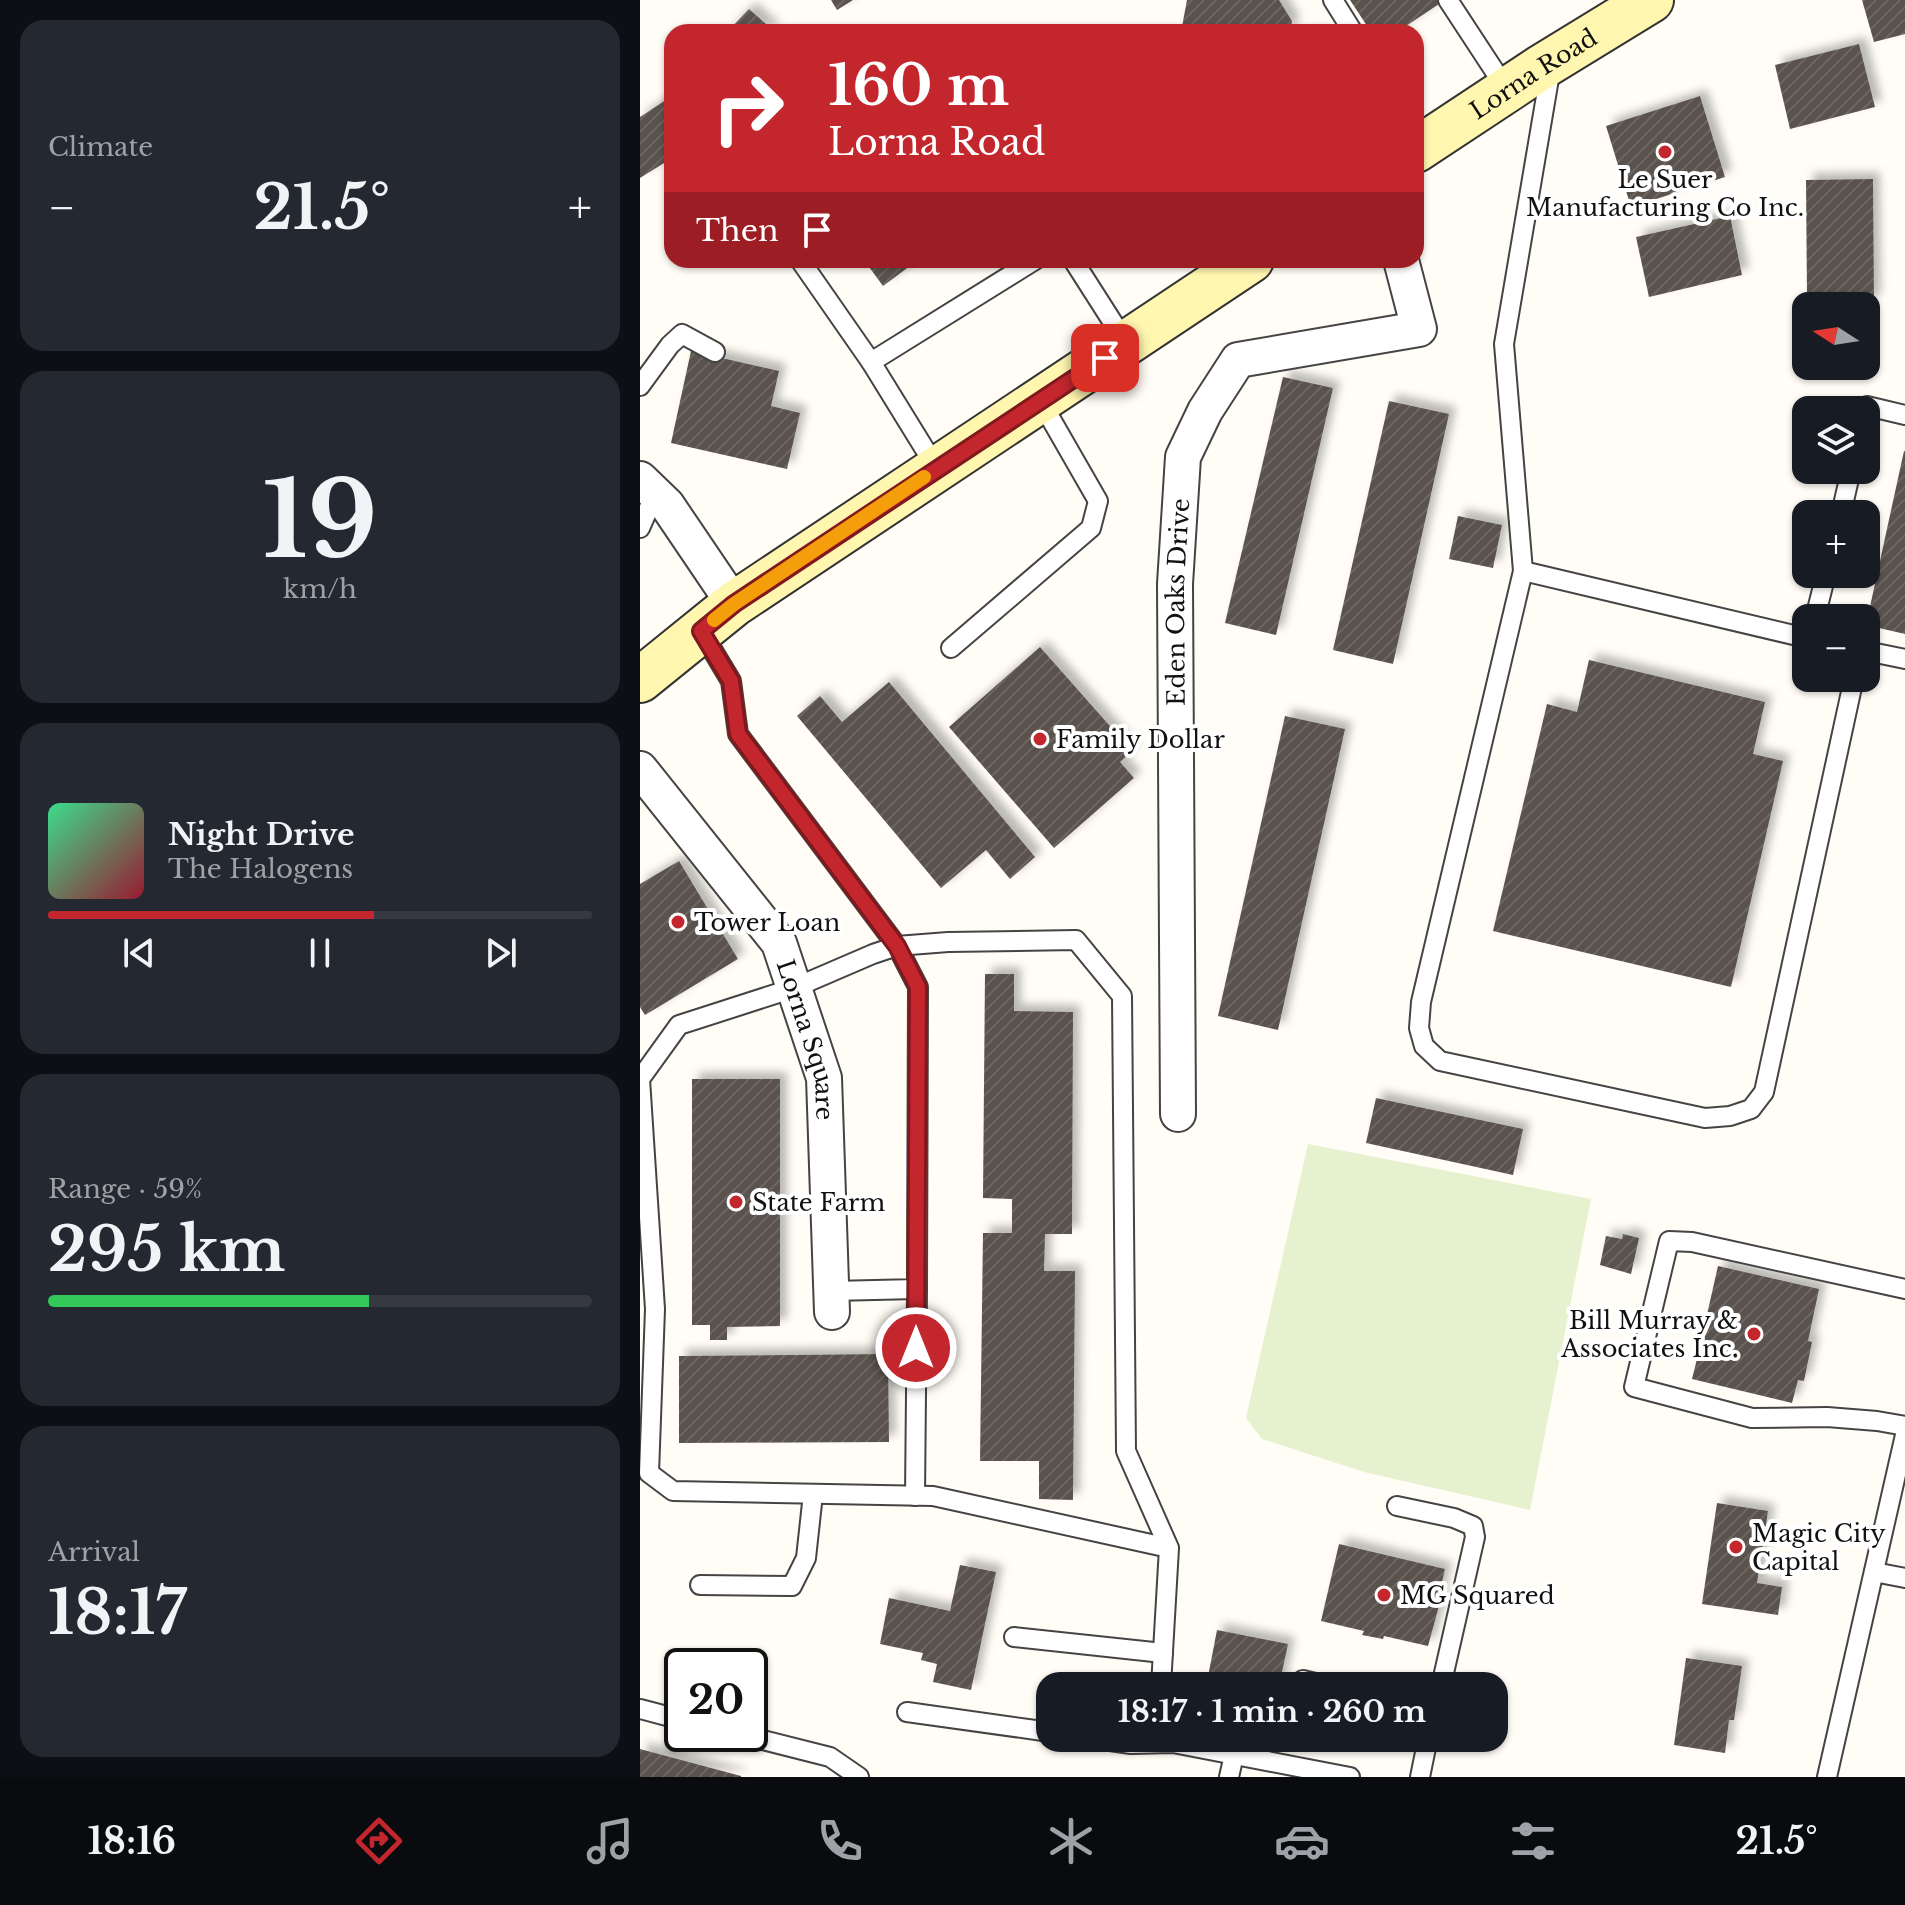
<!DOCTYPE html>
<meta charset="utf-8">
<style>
body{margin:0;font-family:"Libre Baskerville",serif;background:#242831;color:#f1f3f6;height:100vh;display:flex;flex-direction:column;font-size:30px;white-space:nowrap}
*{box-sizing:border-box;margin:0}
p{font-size:26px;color:#9ea1a6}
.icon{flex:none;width:44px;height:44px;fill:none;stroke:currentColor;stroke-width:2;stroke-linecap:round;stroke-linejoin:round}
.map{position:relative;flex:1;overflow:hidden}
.sheet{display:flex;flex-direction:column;gap:20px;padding:20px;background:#0d0f14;width:640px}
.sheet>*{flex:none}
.hud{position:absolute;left:24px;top:24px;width:760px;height:244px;border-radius:24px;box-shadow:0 2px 6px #0004;background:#c4262e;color:#fff;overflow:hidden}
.needle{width:52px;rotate:282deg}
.fabs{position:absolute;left:1152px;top:292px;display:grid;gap:16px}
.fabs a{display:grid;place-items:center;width:88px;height:88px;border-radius:16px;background:#171b24;box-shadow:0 2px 6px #0004;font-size:40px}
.speed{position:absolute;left:24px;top:1648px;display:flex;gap:16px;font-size:40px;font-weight:700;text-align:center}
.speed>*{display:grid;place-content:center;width:104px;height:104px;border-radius:50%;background:#171b24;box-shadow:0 2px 6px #0004;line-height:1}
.speed .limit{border:4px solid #111;border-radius:12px;background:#fff;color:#111}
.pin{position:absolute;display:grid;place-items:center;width:68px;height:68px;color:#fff;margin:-34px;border-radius:16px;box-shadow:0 4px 12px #0006}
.me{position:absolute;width:88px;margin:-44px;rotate:0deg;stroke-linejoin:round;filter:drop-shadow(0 0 6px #0008)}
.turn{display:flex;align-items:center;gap:28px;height:168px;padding:0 32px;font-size:36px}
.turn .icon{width:104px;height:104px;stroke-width:2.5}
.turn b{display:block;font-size:56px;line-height:68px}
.then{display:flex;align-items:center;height:76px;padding:0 32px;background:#0003;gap:16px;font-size:30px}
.big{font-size:60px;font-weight:800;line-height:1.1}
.sheet .card{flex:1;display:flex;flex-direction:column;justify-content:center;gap:12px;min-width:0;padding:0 28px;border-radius:24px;background:#242831}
.sheet .dial{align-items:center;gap:0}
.dial b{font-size:104px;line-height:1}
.song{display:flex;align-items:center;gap:24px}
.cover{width:96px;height:96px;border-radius:12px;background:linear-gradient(135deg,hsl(150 70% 55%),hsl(350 70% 35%))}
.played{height:8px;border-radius:4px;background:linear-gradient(90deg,#c4262e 60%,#363941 60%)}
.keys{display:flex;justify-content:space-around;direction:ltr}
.heat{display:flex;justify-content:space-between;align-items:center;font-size:44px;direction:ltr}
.charge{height:12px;border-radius:6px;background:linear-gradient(90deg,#34c759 59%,#363941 0)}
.trip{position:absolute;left:396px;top:1672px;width:472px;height:80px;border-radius:24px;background:#171b24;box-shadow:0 2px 6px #0004;font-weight:800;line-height:80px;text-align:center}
.tabs{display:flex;height:128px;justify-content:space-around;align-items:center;background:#090b0e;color:#9ea1a6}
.tabs .icon{width:56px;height:56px}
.tabs .current{color:#c4262e}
.tabs b{font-size:36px;color:#f1f3f6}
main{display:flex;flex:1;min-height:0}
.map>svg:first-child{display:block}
</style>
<main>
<section class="sheet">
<div class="card"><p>Climate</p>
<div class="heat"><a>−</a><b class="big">21.5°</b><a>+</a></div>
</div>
<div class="card dial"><b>19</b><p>km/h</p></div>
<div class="card">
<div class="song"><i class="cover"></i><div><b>Night Drive</b><p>The Halogens</p></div></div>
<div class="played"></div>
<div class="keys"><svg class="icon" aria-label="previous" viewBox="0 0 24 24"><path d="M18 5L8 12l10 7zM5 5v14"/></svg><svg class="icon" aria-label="pause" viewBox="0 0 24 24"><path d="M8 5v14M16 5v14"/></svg><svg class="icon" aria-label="next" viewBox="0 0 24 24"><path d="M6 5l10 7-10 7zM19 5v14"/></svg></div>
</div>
<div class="card"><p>Range · 59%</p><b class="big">295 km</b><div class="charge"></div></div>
<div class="card"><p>Arrival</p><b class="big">18:17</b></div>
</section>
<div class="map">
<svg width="1265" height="1777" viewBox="0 0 1265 1777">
<defs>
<pattern id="building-hatch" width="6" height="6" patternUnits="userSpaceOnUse" patternTransform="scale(2)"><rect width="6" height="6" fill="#5a524d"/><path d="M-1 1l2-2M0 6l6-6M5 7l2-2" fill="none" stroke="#6d6662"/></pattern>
<filter id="shadow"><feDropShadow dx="7" dy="-7" stdDeviation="4" flood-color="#0004"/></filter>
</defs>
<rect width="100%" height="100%" fill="#fffdf5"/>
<path fill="#e6f2cf" d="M668 1144 951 1199 890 1510 724 1472 622 1439 606 1418Z"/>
<g fill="url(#building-hatch)" filter="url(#shadow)">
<path d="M191 0H213L197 10Z"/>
<path d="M547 0H639L652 21 650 32H541Z"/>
<path d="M710 0H801L802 2 757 32H731Z"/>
<path d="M1222 0H1265V34L1234 42Z"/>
<path d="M109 9 135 32H87Z"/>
<path d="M1219 44 1235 107 1150 129 1135 65Z"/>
<path d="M32 96V158L0 178V117Z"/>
<path d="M1060 96 1085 177 991 207 966 126Z"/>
<path d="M1233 179 1234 302 1206 303V296L1167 297 1166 180Z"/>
<path d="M1090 216 1102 275 1009 297 996 237Z"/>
<path d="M224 260H278L243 286Z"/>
<path d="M51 351 139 371 131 406 160 413 147 469 31 443Z"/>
<path d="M643 377 693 388 636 635 585 623Z"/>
<path d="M749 401 809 414 753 664 693 650Z"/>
<path d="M1264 451H1265V634L1226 625Z"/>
<path d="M818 516 862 525 853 568 809 559Z"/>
<path d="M400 647 492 751 480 762 494 778 414 848 309 727Z"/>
<path d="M949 660 1125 702 1113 754 1143 761 1091 987 853 931 907 704 937 712Z"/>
<path d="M249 682 395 857 370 879 346 850 301 888 157 716 180 696 202 722Z"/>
<path d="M645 716 705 729 638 1030 578 1016Z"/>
<path d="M39 861 98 959 5 1015 0 1007V884Z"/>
<path d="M345 974H374V1011L433 1012 432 1234H405L404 1271H435L433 1500 399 1499V1461H340L343 1233H372V1199L343 1198Z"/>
<path d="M52 1079H140V1326L87 1327V1340H70V1325H52Z"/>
<path d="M736 1098 883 1129 873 1175 726 1143Z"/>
<path d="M983 1234 999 1238 991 1274 960 1265 966 1236 982 1239Z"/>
<path d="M1078 1266 1179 1289 1168 1341 1172 1342 1164 1381 1158 1380 1152 1403 1052 1379 1058 1355H1053L1060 1327 1064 1328Z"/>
<path d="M248 1354 249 1442 39 1443V1356Z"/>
<path d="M1077 1503 1128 1511 1117 1583 1142 1587 1138 1615 1062 1604Z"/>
<path d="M699 1544 805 1569 799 1595H802L788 1646 744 1636 743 1639 722 1635 724 1631 681 1621Z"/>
<path d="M320 1565 356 1572 331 1690 293 1682 297 1664 281 1660 283 1653 240 1644 249 1598 310 1611Z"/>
<path d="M577 1630 648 1644 639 1686H588L567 1682Z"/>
<path d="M1046 1658 1102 1666 1094 1720H1089L1085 1753 1034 1745Z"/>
<path d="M0 1749 101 1776V1777H0Z"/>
</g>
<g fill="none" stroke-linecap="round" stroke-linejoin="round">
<defs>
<g id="lane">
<path d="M693 0 713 32"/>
<path d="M808 0 867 90"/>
<path d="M911 67 864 344 883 571 781 1002 779 1028 784 1046 800 1061 1065 1118 1090 1116 1111 1109 1124 1092 1214 678"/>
<path d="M160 260 231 362"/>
<path d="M433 260 486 343"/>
<path d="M0 386 30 345 42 334 75 352"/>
<path d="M1226 410 1227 406 1265 415"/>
<path d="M297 469 231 362 395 260"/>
<path d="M1201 514 1211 470"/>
<path d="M0 528 15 494"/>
<path d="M883 571 1166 638"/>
<path d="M1175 618 1186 574"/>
<path d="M61 631 91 681 98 734 257 946 278 987 277 1289 192 1291"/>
<path d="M311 648 451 528 458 501 400 400"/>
<path d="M1226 651 1265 659"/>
<path d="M1265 1289 1052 1242 1029 1241 994 1387 1112 1418 1187 1417 1237 1421 1265 1426"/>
<path d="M275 1496 277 1289"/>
<path d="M757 1506 814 1518 833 1526 835 1537 801 1686"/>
<path d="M1234 1572 1265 1578"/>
<path d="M60 1585 152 1586 166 1558 173 1494"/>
<path d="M374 1637 523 1653"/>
<path d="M663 1680 688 1686"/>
<path d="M521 1686 529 1548 486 1451 482 996 436 940 308 942 257 946 233 954 154 988 39 1025 0 1079 15 1309 9 1473 33 1491 293 1496 529 1548"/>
<path d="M0 1709 42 1720"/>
<path d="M267 1712 410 1732"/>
<path d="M99 1734 190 1757 219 1777"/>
<path d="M449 1738 491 1744 533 1743 710 1777"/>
<path d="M589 1777 594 1755"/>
<path d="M780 1777 788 1738"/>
<path d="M1187 1777 1265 1435"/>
</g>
<g id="street">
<path d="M0 479 27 505 94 604"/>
<path id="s1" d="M0 769 139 943 184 1078 192 1312"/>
<path id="s2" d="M538 1114 535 584 543 457 565 411 598 360 779 329 761 260"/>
</g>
<g id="secondary">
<path id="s3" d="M776 150 900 68 1011 0"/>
<path d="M0 680 94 604 611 260"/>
</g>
</defs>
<use href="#lane" stroke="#444" stroke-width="22"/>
<use href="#street" stroke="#444" stroke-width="38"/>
<use href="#secondary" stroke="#333" stroke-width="48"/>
<use href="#lane" stroke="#fff" stroke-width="18"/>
<use href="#street" stroke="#fff" stroke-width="34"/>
<use href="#secondary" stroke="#fff6b0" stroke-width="44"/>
</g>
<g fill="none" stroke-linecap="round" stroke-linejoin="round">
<defs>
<path id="route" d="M276 1348 278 987 257 946 98 734 91 681 61 631 94 604 465 358"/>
</defs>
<use href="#route" stroke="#7f191e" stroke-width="20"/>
<use href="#route" stroke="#c4262e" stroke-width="14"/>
<path stroke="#f59e0b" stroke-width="14" d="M74 620 94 604 284 477"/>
</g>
<g fill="#c4262e" stroke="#fff" stroke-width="3">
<circle cx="1025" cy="152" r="8"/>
<circle cx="400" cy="739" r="8"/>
<circle cx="38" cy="922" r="8"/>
<circle cx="96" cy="1202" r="8"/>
<circle cx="1114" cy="1334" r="8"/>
<circle cx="1096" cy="1547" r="8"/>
<circle cx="744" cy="1595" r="8"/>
</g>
<g text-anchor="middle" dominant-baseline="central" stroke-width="8" stroke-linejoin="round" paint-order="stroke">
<g font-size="24" fill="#111" stroke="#fff">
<text stroke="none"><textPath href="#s3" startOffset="140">Lorna Road</textPath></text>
<text stroke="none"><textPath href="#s2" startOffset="512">Eden Oaks Drive</textPath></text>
<text stroke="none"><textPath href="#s1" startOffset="324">Lorna Square</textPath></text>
</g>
<g font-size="24" fill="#111" stroke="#fff" text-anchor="start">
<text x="1025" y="179" text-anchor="middle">Le Suer<tspan x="1025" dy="28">Manufacturing Co Inc.</tspan></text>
<text x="416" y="739">Family Dollar</text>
<text x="54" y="922">Tower Loan</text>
<text x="112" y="1202">State Farm</text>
<text x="1098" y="1320" text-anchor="end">Bill Murray &amp;<tspan x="1098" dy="28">Associates Inc.</tspan></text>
<text x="1112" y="1533">Magic City<tspan x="1112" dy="28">Capital</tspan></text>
<text x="760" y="1595">MG Squared</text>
</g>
</g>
</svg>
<div class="fabs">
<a><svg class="needle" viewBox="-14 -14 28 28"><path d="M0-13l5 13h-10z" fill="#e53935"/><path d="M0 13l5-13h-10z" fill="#9ea1a6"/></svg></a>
<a><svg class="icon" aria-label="layers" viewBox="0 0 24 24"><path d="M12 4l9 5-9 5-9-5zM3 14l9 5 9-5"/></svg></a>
<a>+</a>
<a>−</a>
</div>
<div class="speed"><div class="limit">20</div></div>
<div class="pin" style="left:465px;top:358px;background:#d93025"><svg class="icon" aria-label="arrive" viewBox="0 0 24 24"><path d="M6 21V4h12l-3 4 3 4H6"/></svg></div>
<svg class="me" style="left:276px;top:1348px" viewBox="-20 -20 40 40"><circle r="17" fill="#c4262e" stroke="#fff" stroke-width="3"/><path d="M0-11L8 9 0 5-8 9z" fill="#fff"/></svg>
<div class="trip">18:17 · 1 min · 260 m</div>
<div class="hud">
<div class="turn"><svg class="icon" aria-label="right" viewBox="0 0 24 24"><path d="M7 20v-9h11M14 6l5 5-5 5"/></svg><div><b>160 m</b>Lorna Road</div></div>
<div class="then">Then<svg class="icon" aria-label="arrive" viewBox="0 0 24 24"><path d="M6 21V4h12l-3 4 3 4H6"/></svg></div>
</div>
</div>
</main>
<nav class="tabs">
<b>18:16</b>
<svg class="icon current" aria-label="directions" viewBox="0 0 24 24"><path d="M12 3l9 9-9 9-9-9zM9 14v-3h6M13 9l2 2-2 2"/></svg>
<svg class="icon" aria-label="music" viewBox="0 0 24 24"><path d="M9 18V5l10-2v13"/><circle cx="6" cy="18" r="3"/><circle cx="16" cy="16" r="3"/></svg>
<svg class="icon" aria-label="phone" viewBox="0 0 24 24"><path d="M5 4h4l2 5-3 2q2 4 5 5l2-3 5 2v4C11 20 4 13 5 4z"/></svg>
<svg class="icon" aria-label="climate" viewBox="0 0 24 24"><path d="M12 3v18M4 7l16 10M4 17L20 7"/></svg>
<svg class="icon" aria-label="car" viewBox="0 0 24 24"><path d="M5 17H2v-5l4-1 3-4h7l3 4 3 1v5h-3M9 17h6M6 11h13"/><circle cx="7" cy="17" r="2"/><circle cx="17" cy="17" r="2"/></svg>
<svg class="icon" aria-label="filters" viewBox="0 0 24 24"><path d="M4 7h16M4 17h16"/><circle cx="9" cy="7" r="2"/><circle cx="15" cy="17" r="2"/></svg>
<b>21.5°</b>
</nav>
